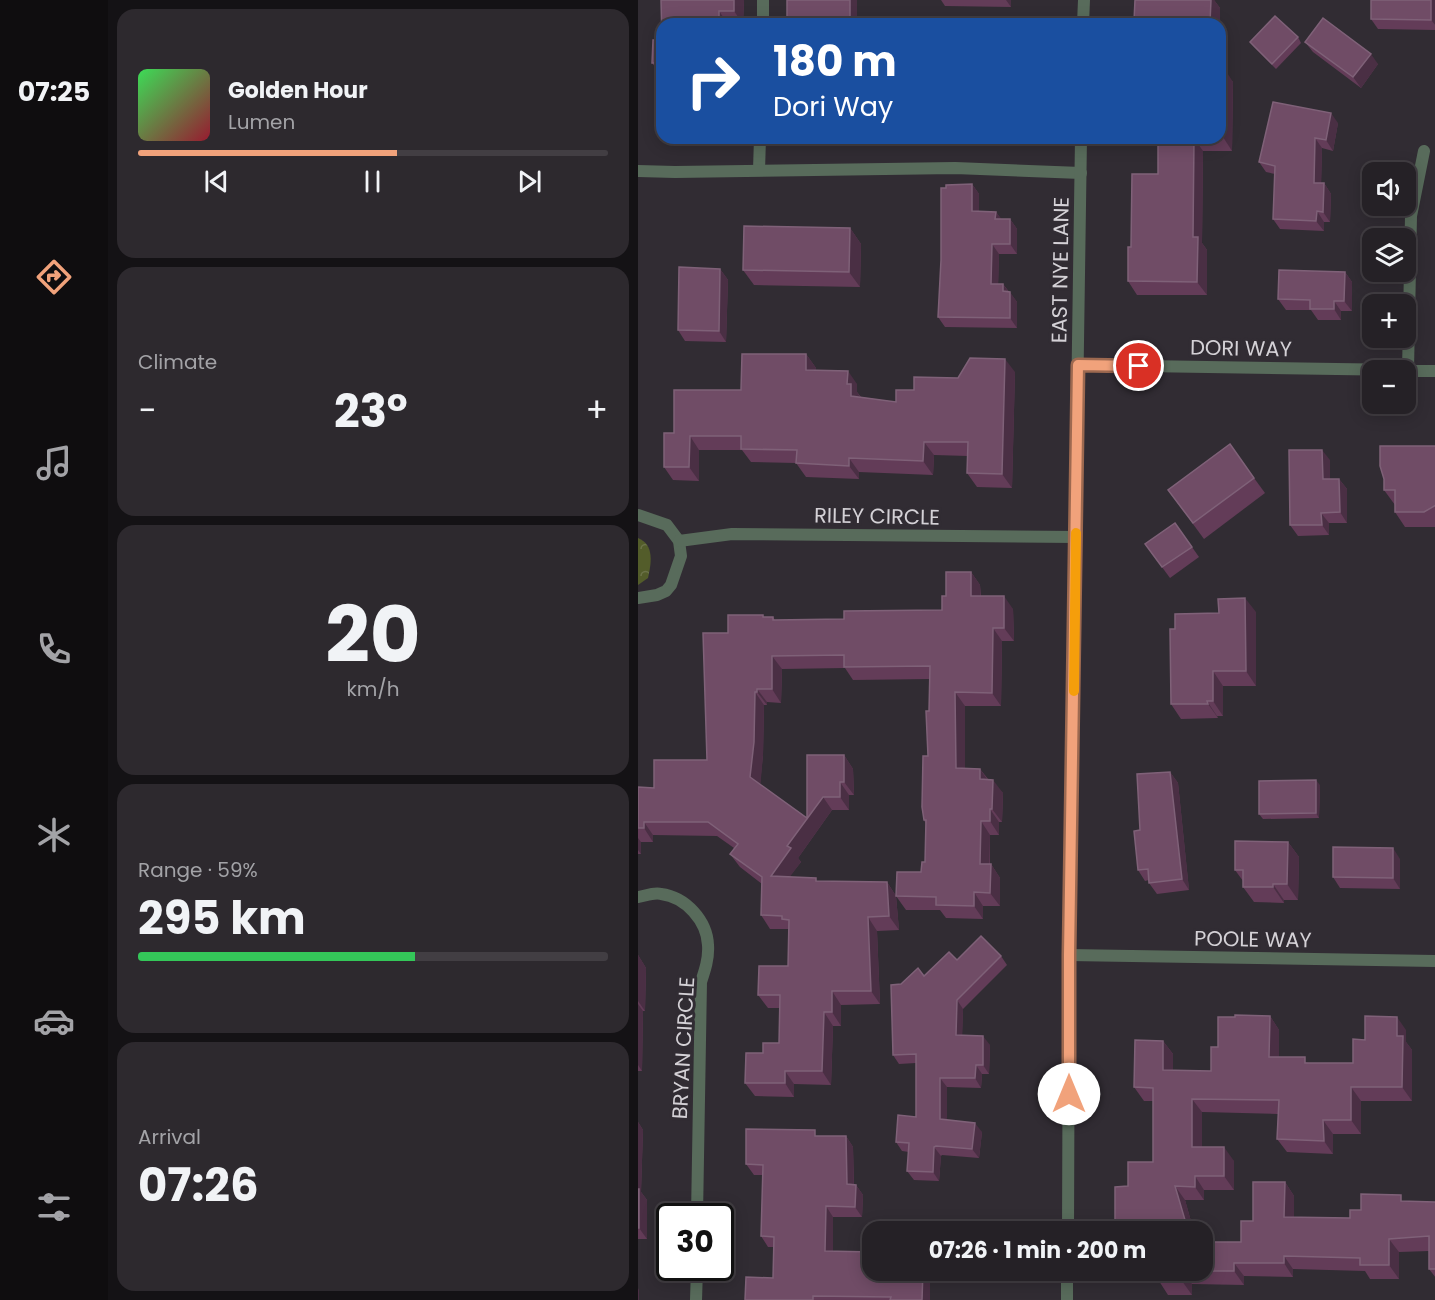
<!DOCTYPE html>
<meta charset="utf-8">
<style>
body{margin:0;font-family:Poppins,sans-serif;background:#2d292e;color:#f1f3f6;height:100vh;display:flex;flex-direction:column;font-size:22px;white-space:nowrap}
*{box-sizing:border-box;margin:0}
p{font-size:20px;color:#a3a3a7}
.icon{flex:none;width:33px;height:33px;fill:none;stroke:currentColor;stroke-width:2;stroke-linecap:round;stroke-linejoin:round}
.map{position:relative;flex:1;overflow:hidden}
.side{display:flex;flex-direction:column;gap:9px;padding:9px;background:#141215;width:530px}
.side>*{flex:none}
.banner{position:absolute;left:18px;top:18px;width:570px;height:126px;border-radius:18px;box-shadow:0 3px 15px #0003,0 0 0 2px #423e43;background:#1a4fa0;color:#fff;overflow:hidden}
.buttons{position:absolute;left:724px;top:162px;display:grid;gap:12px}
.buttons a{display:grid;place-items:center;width:54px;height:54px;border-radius:12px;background:#252126;box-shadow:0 3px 15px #0003,0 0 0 2px #423e43;font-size:30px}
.speed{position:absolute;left:18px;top:1203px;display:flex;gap:12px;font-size:30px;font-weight:700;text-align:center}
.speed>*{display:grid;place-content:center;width:78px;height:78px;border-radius:50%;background:#252126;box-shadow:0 3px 15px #0003,0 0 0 2px #423e43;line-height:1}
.speed .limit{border:3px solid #111;border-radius:9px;background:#fff;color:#111}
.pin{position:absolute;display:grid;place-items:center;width:51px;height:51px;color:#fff;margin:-26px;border:3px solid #fff;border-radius:50%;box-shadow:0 2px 6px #0007}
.me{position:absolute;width:66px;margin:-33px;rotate:0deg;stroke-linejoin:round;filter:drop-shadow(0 0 4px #0008)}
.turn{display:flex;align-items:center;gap:21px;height:126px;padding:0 18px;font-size:27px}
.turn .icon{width:78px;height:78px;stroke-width:2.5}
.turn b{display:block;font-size:42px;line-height:51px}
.big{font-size:45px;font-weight:700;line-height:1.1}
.side .tile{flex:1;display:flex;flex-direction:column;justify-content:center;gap:9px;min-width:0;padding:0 21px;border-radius:18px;background:#2d292e}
.side .dial{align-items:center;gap:0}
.dial b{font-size:78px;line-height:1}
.song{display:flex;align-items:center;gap:18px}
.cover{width:72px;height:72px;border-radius:9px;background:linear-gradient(135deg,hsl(130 70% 55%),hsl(350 70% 35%))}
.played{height:6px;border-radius:3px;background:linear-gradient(90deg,#f1a27b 55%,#423e43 55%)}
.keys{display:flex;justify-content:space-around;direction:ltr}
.heat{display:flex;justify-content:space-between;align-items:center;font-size:33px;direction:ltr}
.charge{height:9px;border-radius:4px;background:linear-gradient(90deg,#34c759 59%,#423e43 0)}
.trip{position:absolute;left:224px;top:1221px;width:351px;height:60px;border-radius:18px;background:#252126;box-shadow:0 3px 15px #0003,0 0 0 2px #423e43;font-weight:700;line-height:60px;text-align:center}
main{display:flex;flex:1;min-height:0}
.menu{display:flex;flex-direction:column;width:108px;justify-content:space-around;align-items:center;background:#0f0d0f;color:#a3a3a7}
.menu .icon{width:42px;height:42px}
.menu .current{color:#f1a27b}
.menu b{font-size:27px;color:#f1f3f6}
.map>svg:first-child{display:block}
</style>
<main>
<nav class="menu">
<b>07:25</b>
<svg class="icon current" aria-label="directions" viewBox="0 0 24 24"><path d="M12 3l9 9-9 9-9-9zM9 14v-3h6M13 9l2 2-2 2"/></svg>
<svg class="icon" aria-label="music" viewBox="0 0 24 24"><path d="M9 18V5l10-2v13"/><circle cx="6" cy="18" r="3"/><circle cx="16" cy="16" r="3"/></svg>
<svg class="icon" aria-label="phone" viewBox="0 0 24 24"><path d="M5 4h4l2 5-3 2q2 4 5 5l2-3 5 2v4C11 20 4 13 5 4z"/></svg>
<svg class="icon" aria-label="climate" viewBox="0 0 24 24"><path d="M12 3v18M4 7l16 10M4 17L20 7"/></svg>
<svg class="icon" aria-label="car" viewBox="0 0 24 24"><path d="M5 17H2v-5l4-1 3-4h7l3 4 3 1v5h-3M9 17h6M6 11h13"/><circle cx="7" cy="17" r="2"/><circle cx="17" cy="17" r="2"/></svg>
<svg class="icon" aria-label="filters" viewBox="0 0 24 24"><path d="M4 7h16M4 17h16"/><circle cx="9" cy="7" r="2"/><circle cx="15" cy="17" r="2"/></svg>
</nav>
<section class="side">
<div class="tile">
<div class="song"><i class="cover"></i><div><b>Golden Hour</b><p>Lumen</p></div></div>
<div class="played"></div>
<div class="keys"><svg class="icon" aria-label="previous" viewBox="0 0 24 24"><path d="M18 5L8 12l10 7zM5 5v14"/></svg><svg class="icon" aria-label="pause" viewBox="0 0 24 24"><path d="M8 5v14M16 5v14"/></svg><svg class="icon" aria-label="next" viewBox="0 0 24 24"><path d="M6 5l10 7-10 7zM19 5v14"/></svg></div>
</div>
<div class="tile"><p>Climate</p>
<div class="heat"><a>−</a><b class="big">23°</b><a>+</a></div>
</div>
<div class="tile dial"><b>20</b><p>km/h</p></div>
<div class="tile"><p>Range · 59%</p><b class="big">295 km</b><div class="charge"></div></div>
<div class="tile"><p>Arrival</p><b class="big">07:26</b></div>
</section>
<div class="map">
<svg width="798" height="1300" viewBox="0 0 798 1300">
<defs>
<pattern id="park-crowns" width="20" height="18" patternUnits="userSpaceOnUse" patternTransform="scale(1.5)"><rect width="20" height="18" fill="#535c2a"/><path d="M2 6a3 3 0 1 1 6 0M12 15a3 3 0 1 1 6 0" fill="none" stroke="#6b7248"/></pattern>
</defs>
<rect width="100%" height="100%" fill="#312c33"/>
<path fill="url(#park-crowns)" d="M0 538C17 545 13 564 10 578L0 585Z"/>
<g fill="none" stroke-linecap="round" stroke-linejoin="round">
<g stroke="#586b5b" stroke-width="12">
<path d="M125 24V0"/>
<path d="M121 170 122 138"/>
<path d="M0 171 37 172 317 168 443 173"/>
</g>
<g stroke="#586b5b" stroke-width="12">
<path d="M445 24 446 0"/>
<path d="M440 365 765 370"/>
<path d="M768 371H798"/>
<path d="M770 371 773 216 786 151"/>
<path d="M0 515 29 525 41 541 43 556 33 585 28 591 19 595 0 598"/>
<path d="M41 541 94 534 438 537"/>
<path d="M0 897C7 896 16 892 23 894 48 897 69 921 70 945 71 958 67 970 63 982L59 1216"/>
<path d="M431 955 798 961"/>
<path d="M430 1232 431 955 443 138"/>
<path d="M58 1300 59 1268"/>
<path d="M429 1300V1270"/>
</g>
</g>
<g fill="#633c58">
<path d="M23 0H106L105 24H24V95V76L14 63 24 40Z"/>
<path d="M149 0 219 24H153L149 18Z"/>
<path d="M303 0H373V7L307 6Z"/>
<path d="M497 0H576L582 8V24H498L496 21Z"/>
<path d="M798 0V30L740 29 733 19Z"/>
<path d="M660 37 663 43 638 69 616 47 612 42Z"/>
<path d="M667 42 740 64 723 88 675 52Z"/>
<path d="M582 68 595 82 594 151H565L564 243 569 250V295H499L490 281 493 247 520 174V138H582Z"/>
<path d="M700 123 695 151 684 148 683 183H686L693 194 692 222H686V231L642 229 635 219 637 174 628 172 621 162Z"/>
<path d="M334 184 341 194V211L358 212 363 219H372L379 229V254H361L360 284H365L379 302V328L307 327 300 317 308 188Z"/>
<path d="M212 228 223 244 222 287 116 285 105 270Z"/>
<path d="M82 269 90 280 88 342 47 341 40 330Z"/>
<path d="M707 272 714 282V311H703V320H680L673 310H648L640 299Z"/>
<path d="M168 354 178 368V370L219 384V392L223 397 258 402 276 390 320 378 377 372 374 488 339 487 329 473 330 456 296 455 295 475 221 472V479L168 477 158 463 113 462 104 450H61V481L35 480 26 467 36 433 103 390Z"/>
<path d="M798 446V527H767L757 512V505L746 490Z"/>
<path d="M692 460V479H701L709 489V523H691V535L660 536 652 525Z"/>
<path d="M616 478 627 493 566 539 530 490Z"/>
<path d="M537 523 561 557 532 578 507 544Z"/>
<path d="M333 572 342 585 343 596 375 609 376 641H364L363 706H327V768L342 769 350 779 365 793 364 822H361V835H352V864H353L362 878V906H345V919L308 918 302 910H268L258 896 283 872 287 862 288 824 286 820 290 756 292 679 215 680 207 668 144 669 143 703 129 702V705H126L125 755 122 784 169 818 206 755 215 769 216 795H211V810H194L160 858 163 862 151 877 180 881 249 882 258 896 261 930 239 931 242 1004 203 1005V1026H195L193 1085 156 1084V1097L117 1096 107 1083 125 1053 141 1043 142 1008H130L120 995 150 966V929H132L123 915 124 884 102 867 92 854 96 848 79 836 15 835V842H3V854H0V787L16 788 69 760 90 633 125 615 126 617H135L137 620 206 619 304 610 308 596Z"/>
<path d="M618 612V686H585V716H579L580 718 543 719 533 704 537 629Z"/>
<path d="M532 772 540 783 551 890 519 894 511 883V880L507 881 500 870 502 830Z"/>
<path d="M682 785 681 818 625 819 621 814Z"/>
<path d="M650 842 661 857 660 900H646V903L616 902 605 887V881L597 870Z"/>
<path d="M762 859V889L702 888 695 877Z"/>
<path d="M0 955 8 968 7 1011H5L4 1071H0Z"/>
<path d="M363 956 369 965 325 1009 324 1035 352 1045 351 1074H344L343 1088 309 1087V1120L344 1132 341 1158 304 1155 303 1156 301 1181 276 1180 269 1171 271 1152 264 1151 258 1142 278 1117V1063L261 1064 255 1055 263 984 286 976 319 960Z"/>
<path d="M632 1016 641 1030V1057L671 1063H715L727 1040 768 1030V1042L774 1050V1101H723V1134H695V1154L649 1152 639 1139 640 1114 564 1112V1147L596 1161V1190H566V1200H547L556 1232H477L490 1186 515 1162V1101H506L496 1087 525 1041 535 1054V1070L573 1071 580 1047Z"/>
<path d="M0 1122 5 1130 3 1192 9 1200V1239H0Z"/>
<path d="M181 1136H208L215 1147 216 1185H218L225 1195 224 1217H195V1251L292 1270V1300H107L135 1278 136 1247H130L123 1236 125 1175H116L108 1164Z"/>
<path d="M647 1182 656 1196V1217L712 1218 723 1210 768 1201 798 1202V1278L791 1269V1251L761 1252V1279H732L727 1271 655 1269V1277L606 1276V1285L554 1284V1295H530L521 1281V1278H487L482 1270H564L603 1242 615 1221Z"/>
</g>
<g fill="#4a2f44">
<path d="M96 0H106L105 24 96 11Z"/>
<rect x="212" y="0" width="7" height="24"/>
<path d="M368 0H373V7Z"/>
<path d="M573 0H576L582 8V24L572 23Z"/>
<path d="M793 0H798V26L793 20Z"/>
<path d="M81 11 90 24H83L81 21Z"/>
<path d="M733 54 740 64 723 88 715 77Z"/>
<path d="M586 68 595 82 594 151 585 137Z"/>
<path d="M693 113 700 123 695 151 688 140Z"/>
<path d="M556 138 565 151 564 243 569 250V295L559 282 555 237Z"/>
<path d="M677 138 684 148 683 193 676 183Z"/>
<path d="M686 183 693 194 692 222 685 212Z"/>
<path d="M334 184 341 194V221L334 211Z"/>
<path d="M679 211 686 222V231L678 221Z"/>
<path d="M358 212 365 221 357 219Z"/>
<path d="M372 219 379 229V254L372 244Z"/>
<path d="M212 228 223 244 222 287 211 272Z"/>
<path d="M354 244 361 254 360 294 353 284Z"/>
<path d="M82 269 90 280 88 342 81 331Z"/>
<path d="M707 272 714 282V311L706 301Z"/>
<path d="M365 284 372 294 365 291Z"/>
<path d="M372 292 379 302V328L372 318Z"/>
<path d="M696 301 703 311V320L696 309Z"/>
<path d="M168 354 178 368V384L168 370Z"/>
<path d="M367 359 377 372 374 488 364 474Z"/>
<path d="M210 371 219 384V392L223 398 213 396 209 384Z"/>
<path d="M52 436 61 450V481L51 467Z"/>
<path d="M286 442 296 455 295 475 285 461Z"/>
<path d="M684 450 692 460V490L685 479Z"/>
<path d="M211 458 221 472V479L211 466Z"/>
<path d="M701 479 709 489V523L702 512Z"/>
<path d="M683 513 691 523V535L684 525Z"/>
<path d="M333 572 342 585 343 610 333 596Z"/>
<path d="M366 596 375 609 376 641 366 628Z"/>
<path d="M607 598 618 612V686L608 671Z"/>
<path d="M355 628 364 641 363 706 354 693Z"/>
<path d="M134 656 144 669 143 703 134 689Z"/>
<path d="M575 671 585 686V716L575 701Z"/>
<path d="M119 689 129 702V705L119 692Z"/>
<path d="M117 692 126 705 125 755 122 790 112 777Z"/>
<path d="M317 692 327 706V781L318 768Z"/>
<path d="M569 701 579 716 580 718 570 704Z"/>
<path d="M206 755 215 769 216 795 206 782Z"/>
<path d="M342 769 351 782 342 779Z"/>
<path d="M532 772 540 783 551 890 544 879Z"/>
<path d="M355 780 365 793 364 822 354 809Z"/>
<path d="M678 780 682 785 681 818 678 813Z"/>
<path d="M202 782 211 795V810L202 797Z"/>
<path d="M185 797 194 810 160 858 163 862 142 890 133 876 149 846Z"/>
<path d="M352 809 361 822V835L352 821Z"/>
<path d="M343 821 352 835 351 877 342 864Z"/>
<path d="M6 822 15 835V842L6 828Z"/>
<path d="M0 838 3 842V854L0 850Z"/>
<path d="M650 842 661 857 660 900 649 884Z"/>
<path d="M755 848 762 859V889L755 878Z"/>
<path d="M353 864 362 878V906L352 893Z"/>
<path d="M249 882 258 896 261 930 251 916Z"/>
<path d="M635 884 646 900V903L635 887Z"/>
<path d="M336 892 345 906V919L336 906Z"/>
<path d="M230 917 239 931 242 1004 233 991Z"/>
<path d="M0 955 8 968 7 1011 0 1001Z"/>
<path d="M194 991 203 1005V1026L194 1012Z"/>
<path d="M319 1000 325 1009 324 1044 318 1035Z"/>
<path d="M0 1004 5 1011 4 1071 0 1065Z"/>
<path d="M186 1012 195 1026 193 1085 184 1071Z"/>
<path d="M632 1016 641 1030V1071L631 1057Z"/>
<path d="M759 1017 768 1030V1042L774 1050V1101L764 1087 759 1036Z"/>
<path d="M345 1036 352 1045 351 1074 345 1065Z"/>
<path d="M525 1041 535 1054V1084L525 1070Z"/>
<path d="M338 1065 344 1074 343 1088 337 1078Z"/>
<path d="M147 1071 156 1084V1097L147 1083Z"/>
<path d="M302 1078 309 1087V1128L302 1119Z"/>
<path d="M713 1087 723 1101V1134L713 1120Z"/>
<path d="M554 1099 564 1112V1161L554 1147Z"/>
<path d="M685 1120 695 1134V1154L686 1141Z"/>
<path d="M0 1122 5 1130 3 1192 9 1200V1239L1 1228 0 1196Z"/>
<path d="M337 1123 344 1132 341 1158 334 1149Z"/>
<path d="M208 1136 215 1147 216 1195 209 1184Z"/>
<path d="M296 1147 303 1156 301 1181 295 1172Z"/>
<path d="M586 1147 596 1161V1190L586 1176Z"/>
<path d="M557 1176 566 1190V1200L557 1187Z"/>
<path d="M647 1182 656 1196V1231L646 1217Z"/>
<path d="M218 1185 225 1195 224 1217 217 1207Z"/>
<path d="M537 1186 547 1200 556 1232H547Z"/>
<path d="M188 1206 195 1217V1262L187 1251Z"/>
<path d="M751 1239 761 1252V1279L751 1265Z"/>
<path d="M646 1256 655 1269V1277L646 1263Z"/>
<path d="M596 1263 606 1276V1285L596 1271Z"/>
<path d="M285 1270H292V1300H284Z"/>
<path d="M544 1271 554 1284V1295L544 1281Z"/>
<path d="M0 1288 1 1290V1300H0Z"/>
</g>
<g fill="#704c66" stroke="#7f6178" stroke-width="1.5">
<path d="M23 0H96V11H81V21H75V24H24V63H14L15 40H24Z"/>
<path d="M149 0H212V24H189L190 18H149Z"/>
<path d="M497 0H573L572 23 551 22V24H498V21H496Z"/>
<path d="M733 0H793V20L733 19Z"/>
<path d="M637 16 660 37 634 64 612 42Z"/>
<path d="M685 18 733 54 715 77 667 42Z"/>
<rect x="284" y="22" width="25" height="2"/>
<path d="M582 68H586L585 137H582Z"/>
<path d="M635 102 693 113 688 140 677 138 676 183H686L685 212 679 211 678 221 635 219 637 166 621 162Z"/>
<path d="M520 138H556L555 237H560L559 282 490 281V247H493L494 174H520Z"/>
<path d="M334 184V211L358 212 357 219H372V244H354L353 284H365V291L372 292V318L300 317 303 260V188H308V185Z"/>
<path d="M106 226 212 228 211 272 105 270Z"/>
<path d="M41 267 82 269 81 331 40 330Z"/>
<path d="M641 270 707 272 706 301H696V309H672V300L640 299Z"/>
<path d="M104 354H168V370L210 371 209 384H213V396L258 402V390H276V377L320 378 332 358 367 359 364 474 329 473 330 442H286L285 461 211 458V466L158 463 159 450 103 449V436H52L51 467H26V433H36V390H103Z"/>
<path d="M592 444 616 478 555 523 530 490Z"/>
<path d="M742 446H798V505L786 512H757V490H746V479L742 466Z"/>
<path d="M651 450H684L685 479H701L702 512 683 513 684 525H652Z"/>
<path d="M537 523 554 547 524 567 507 544Z"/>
<path d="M308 572H333V596H366V628H355L354 693 317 692 318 768 342 769V779L355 780 354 809H352V821H343L342 864H353L352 893 336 892V906L298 905V897L258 896 259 872H283L284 862H287L288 820H286L284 807 285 756H290L288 711H291L292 666 206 667V655L134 656V689H119V692H117L116 742 112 777 169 818V755H206V782H202V797H185L149 846 153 848 133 876 178 878V881L249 882 251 916 230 917 233 991H194V1012H186L184 1071H147V1083H107L108 1053H125V1043H141L142 995H120L121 966H150L151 920 144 919V916L123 915 124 877 92 854 100 844 70 822H6V828H0V787L16 788V760H69L65 633H90V615H125V617H135V620L206 619V611L304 610V596H308Z"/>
<path d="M607 598 608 671H575V701H569L570 704H533L532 629H537V614L581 613 580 599Z"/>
<path d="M532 772 544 879 511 883 510 869 500 870 496 831 502 830 499 774Z"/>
<path d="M678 780V813L621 814V781Z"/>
<path d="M597 841 650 842 649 884H635V887H605V870H597Z"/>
<path d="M695 847 755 848V878L695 877Z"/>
<path d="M343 936 363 956 319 1000 318 1035 345 1036V1065H338L337 1078H302V1119L337 1123 334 1149 298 1146 296 1147 295 1172 269 1171 271 1143 258 1142 260 1115 278 1117V1054L255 1055 253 985 263 984 280 968 286 976 311 952 319 960Z"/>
<path d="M597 1015 632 1016 631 1057H667V1063H715V1039L727 1040V1016L759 1017V1036H765L764 1087H713V1120H685L686 1141 639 1139 641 1100 554 1099V1147H586V1176H557V1187L537 1186 547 1220V1232H477V1187L490 1186V1162H515V1088L496 1087 497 1040 525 1041V1070L573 1071V1047H580V1017H597Z"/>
<path d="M108 1129 177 1130V1136H208L209 1184 218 1185 217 1207 188 1206 187 1251 234 1252V1270H285L284 1300H252L253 1297 175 1296V1300H107L108 1277 135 1278 136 1237 123 1236 125 1165 108 1164Z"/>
<path d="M615 1182H647L646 1217 712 1218V1210H723V1194L763 1195V1201L798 1202V1269H791V1236L751 1239V1265H722V1258L646 1256V1263H596V1271H544V1281H521L520 1270H564V1242H603V1221H615Z"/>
<rect x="0" y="1189" width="1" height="39"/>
</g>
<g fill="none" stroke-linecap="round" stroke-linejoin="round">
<defs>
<path id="route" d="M431 1094V955L440 365 501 366"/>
</defs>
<use href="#route" stroke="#9d6950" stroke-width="15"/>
<use href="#route" stroke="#f1a27b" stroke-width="10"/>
<path stroke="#f59e0b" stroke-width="10" d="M436 691 438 533"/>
</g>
<g text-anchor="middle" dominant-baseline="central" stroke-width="6" stroke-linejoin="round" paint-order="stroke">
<g font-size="21" fill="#d4d1d6" stroke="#312c33">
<text transform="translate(422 270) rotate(-89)">EAST NYE LANE</text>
<text transform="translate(603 348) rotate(1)">DORI WAY</text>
<text transform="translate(239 516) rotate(1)">RILEY CIRCLE</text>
<text transform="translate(615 939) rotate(1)">POOLE WAY</text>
<text transform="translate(45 1048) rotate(-87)">BRYAN CIRCLE</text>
</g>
</g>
</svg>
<div class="buttons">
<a><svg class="icon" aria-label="sound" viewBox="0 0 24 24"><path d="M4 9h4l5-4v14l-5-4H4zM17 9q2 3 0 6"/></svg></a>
<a><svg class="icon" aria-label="layers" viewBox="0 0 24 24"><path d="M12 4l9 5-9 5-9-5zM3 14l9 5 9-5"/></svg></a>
<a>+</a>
<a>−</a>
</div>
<div class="speed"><div class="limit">30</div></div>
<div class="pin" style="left:501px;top:366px;background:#d93025"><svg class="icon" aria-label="arrive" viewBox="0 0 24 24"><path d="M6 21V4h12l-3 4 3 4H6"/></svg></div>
<svg class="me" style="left:431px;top:1094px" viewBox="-20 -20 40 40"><circle r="19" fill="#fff"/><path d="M0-13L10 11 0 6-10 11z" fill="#f1a27b"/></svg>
<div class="trip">07:26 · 1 min · 200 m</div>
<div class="banner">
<div class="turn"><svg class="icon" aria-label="right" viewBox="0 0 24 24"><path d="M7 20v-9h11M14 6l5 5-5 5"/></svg><div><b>180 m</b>Dori Way</div></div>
</div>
</div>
</main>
